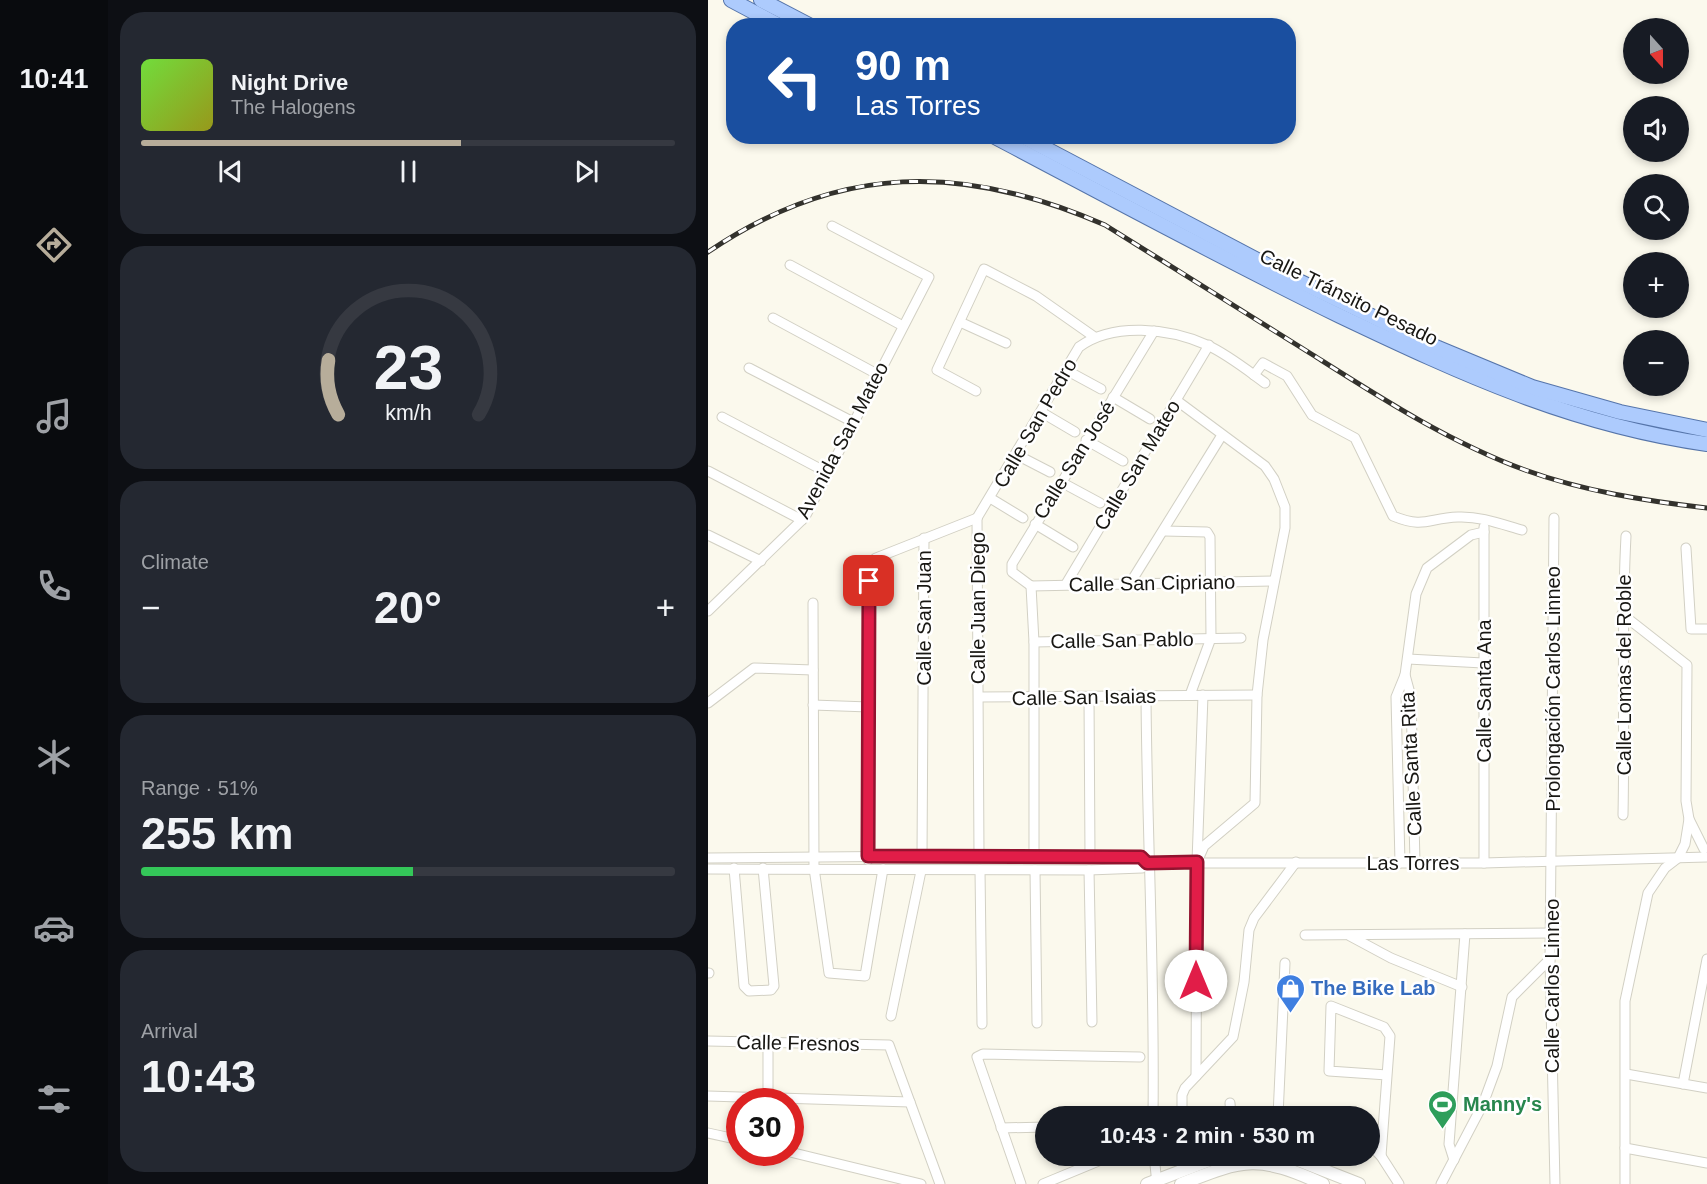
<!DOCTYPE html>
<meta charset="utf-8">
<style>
body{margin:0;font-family:Helvetica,sans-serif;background:#242831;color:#f1f3f6;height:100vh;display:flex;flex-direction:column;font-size:22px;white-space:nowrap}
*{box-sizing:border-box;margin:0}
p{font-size:20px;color:#9ea1a6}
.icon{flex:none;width:33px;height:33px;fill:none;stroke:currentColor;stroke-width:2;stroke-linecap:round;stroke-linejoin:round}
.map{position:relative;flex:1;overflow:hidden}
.sheet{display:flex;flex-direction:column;gap:12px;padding:12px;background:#0d0f14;width:600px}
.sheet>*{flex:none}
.banner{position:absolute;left:18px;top:18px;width:570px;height:126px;border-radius:24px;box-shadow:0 3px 9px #0003;background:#1a4fa0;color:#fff;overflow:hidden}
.needle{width:39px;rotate:159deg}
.controls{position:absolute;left:915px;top:18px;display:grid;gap:12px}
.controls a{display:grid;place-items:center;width:66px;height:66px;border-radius:50%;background:#171b24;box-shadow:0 3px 9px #0003;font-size:30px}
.speed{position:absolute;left:18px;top:1088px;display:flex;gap:12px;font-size:30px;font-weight:700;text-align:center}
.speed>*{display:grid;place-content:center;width:78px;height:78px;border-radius:50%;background:#171b24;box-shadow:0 3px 9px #0003;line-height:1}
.speed .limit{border:9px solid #d22;background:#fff;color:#111}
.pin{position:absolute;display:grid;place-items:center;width:51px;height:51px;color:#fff;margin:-26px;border-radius:12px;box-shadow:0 3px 9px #0006}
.me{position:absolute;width:66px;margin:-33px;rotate:0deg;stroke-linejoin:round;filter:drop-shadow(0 0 4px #0008)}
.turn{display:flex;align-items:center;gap:21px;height:126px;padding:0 30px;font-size:27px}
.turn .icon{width:78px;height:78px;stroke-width:2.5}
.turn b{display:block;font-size:42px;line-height:51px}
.big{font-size:45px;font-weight:800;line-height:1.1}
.sheet .card{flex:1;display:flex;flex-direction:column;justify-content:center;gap:9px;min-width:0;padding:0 21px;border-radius:24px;background:#242831}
.sheet .dial{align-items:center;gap:0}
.dial svg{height:156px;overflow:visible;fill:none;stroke:#363941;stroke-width:7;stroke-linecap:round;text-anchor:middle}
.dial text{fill:#f1f3f6;stroke:none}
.song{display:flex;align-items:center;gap:18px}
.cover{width:72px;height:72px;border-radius:9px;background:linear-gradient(135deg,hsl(100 70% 55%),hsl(60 70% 35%))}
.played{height:6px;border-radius:3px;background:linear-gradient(90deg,#b7ad9a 60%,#363941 60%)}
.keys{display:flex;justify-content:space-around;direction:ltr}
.heat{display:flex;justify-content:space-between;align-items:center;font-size:33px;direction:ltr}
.charge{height:9px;border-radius:4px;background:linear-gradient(90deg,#34c759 51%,#363941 0)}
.trip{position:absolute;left:327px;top:1106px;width:345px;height:60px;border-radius:30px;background:#171b24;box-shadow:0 3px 9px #0003;font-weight:800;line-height:60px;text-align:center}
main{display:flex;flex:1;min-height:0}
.dock{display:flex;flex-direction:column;width:108px;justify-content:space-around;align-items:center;background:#090b0e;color:#9ea1a6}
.dock .icon{width:42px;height:42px}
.dock .active{color:#b7ad9a}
.dock b{font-size:27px;color:#f1f3f6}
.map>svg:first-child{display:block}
</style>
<main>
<nav class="dock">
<b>10:41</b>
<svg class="icon active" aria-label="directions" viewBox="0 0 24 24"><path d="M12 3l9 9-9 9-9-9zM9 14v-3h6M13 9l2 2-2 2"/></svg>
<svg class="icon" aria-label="music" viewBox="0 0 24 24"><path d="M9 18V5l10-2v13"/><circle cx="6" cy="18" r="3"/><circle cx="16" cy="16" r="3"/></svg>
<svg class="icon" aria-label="phone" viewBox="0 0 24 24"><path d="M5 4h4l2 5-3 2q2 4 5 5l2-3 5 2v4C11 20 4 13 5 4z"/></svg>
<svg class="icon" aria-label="climate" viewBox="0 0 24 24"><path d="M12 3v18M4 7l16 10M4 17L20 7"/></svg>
<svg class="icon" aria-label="car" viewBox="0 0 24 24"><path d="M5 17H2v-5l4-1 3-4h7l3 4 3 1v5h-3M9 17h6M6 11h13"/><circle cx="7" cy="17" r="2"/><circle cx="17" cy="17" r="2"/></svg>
<svg class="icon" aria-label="filters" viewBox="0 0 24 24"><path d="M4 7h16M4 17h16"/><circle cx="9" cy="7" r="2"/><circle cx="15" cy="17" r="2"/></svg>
</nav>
<section class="sheet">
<div class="card">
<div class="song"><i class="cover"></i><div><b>Night Drive</b><p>The Halogens</p></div></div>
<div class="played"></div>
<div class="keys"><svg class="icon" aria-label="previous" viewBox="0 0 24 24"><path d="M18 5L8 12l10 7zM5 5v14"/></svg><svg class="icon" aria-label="pause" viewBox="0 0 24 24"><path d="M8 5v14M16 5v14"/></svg><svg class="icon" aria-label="next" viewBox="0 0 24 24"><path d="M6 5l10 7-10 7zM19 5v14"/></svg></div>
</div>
<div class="card dial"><svg viewBox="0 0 100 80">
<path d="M14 69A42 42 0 1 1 86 69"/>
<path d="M14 69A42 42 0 0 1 9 41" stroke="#b7ad9a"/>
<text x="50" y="56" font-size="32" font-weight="700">23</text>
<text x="50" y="72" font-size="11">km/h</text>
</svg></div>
<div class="card"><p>Climate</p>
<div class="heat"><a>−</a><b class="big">20°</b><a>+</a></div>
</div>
<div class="card"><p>Range · 51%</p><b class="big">255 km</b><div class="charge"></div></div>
<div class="card"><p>Arrival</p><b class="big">10:43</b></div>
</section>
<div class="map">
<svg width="999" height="1184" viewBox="0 0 999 1184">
<rect width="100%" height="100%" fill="#fbf9ed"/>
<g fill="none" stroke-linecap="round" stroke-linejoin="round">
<defs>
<g id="minor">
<path d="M82 265 195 326"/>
<path d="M65 318 169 374"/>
<path d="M252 322 298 343"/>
<path d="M41 368 145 422"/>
<path d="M358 370 393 389"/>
<path d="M546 375 555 363 579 376 604 415 647 438 685 516C717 529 720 518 750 517 772 516 793 524 814 530"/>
<path d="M268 391 229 370 276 269 328 296 385 336"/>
<path d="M405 397 442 419"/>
<path d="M468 400 557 466 566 479 577 507V528L555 640 549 695 547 803 496 846 489 862"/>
<path d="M333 412 367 432"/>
<path d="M14 417 120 473"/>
<path d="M378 440 415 461"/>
<path d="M309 455 342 472"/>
<path d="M0 471 94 520"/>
<path d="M353 482 392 503"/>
<path d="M282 498 315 518"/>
<path d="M269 518 371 347C405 322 461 328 499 345 519 354 539 370 557 383"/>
<path d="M269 518 271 855"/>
<path d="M846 518 842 959 847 1184"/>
<path d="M327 524 365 547"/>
<path d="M776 527V863"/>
<path d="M456 531 499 532 502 537 503 638 482 695"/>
<path d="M0 535 53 561"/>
<path d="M978 548 983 629H999"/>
<path d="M358 584 501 345"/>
<path d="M421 585 514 435"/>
<path d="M323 586 304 572V564L446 331"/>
<path d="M323 586 326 642V855"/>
<path d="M323 586 566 581"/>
<path d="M105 603 106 868 121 973 157 976 175 869"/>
<path d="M0 611 97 517 221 277 124 226"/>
<path d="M914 614 979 665 978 801 981 819 996 849"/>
<path d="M326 642 533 638"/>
<path d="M700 659 775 663"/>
<path d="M697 675 703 697 707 863"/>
<path d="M438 696C439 836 447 976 445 1116"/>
<path d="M271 697 549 695"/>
<path d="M381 697 382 856"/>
<path d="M0 703 46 668 105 670"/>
<path d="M105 705 161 707"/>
<path d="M915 815C917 722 913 629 918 536"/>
<path d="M214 856 216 538"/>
<path d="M0 858 326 855 433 857 439 863"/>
<path d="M160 860V565L168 558 269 518"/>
<path d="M439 863H776L999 857"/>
<path d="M692 863 688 697 697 675 708 594 719 568 763 535 776 532"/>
<path d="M26 868 36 986 41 991 63 990 66 986 55 868"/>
<path d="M0 869 381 870 434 868 439 863"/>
<path d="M272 870 274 1024"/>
<path d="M327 870 329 1023"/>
<path d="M381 870 384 1022"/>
<path d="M597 935 843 933"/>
<path d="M642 936 683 958 754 987"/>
<path d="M0 973H1"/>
<path d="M183 1016 213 871"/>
<path d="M0 1041 181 1045 232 1184"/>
<path d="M918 1074 999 1088"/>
<path d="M488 1076 489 862 495 695"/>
<path d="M975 1084 999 959"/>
<path d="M0 1096 202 1102"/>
<path d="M60 1101V1043"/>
<path d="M522 1103 523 1116"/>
<path d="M474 1116V1095L477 1088 525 1037 536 982 541 930 546 918 588 862"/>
<path d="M570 1116 577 963"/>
<path d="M293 1128 338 1127"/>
<path d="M0 1133 32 1140"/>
<path d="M662 1145 673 1156 691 1184"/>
<path d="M917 1148 999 1163"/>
<path d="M82 1152 213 1184"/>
<path d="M446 1155 449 1184"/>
<path d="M474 1155V1170"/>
<path d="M673 1156 682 1036 676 1027 623 1006 621 1071 679 1075"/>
<path d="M746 1160 741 1144 757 934"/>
<path d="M313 1184 269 1057 275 1054 432 1057"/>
<path d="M335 1184 405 1155"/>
<path d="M733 1184 775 1104 789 1066 804 997 842 959"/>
<path d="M917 1184V1001L940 893 957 868 970 858 977 844 981 819"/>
</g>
<g id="secondary">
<path d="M577 1155 651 1184"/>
<path d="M439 1184 515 1155"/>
<path d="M473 1184C538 1158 550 1155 615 1184"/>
</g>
<g id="primary">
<path d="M23 0 72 26"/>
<path d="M53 0 103 26"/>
<path d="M285 136C401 197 515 259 632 316 754 374 864 425 999 444"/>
<path d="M314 136 572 272 730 348 824 387 912 412 999 430"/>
</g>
</defs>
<use href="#minor" stroke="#d2d0c4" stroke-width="11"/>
<use href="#secondary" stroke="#d2d0c4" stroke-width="14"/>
<use href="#primary" stroke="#5675aa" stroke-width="16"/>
<use href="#minor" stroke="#fff" stroke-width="9"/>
<use href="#secondary" stroke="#fff" stroke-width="12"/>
<use href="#primary" stroke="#adcbfd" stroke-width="14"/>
<defs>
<path id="rail" d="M0 252C131 163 255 163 397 225 466 268 536 312 605 355 673 398 741 442 817 470 875 491 938 501 999 508"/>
</defs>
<use href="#rail" stroke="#33322d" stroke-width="5"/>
<use href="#rail" stroke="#fff" stroke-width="3" stroke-dasharray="9" stroke-linecap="butt"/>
</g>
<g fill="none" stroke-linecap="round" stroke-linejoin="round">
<defs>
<path id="route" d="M161 581 160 856 433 857 439 863 489 862 488 981"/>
</defs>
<use href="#route" stroke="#92132f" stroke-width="15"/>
<use href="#route" stroke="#e11d48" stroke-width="10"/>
</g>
<defs>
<symbol id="shop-pin" viewBox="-11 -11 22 30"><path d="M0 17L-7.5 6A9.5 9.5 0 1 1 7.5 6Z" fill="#3f7fe0" stroke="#fff"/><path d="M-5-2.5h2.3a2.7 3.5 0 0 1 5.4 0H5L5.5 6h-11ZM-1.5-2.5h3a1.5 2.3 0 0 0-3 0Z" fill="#fff"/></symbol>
<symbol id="stadium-pin" viewBox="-11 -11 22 30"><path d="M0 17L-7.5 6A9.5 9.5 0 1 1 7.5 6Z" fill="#2e9e5b" stroke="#fff"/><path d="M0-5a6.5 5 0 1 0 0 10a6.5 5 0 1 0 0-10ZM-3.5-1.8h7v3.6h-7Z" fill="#fff"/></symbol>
</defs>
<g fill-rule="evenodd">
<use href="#shop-pin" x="566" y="972" width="33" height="45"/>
<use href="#stadium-pin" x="718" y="1088" width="33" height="45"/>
</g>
<g text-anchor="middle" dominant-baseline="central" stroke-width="5" stroke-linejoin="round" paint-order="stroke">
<g font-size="20" fill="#181713" stroke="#fff">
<text transform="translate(641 297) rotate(26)">Calle Tránsito Pesado</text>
<text transform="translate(327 423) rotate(-60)">Calle San Pedro</text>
<text transform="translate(134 440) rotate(-62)">Avenida San Mateo</text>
<text transform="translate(366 460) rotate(-58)">Calle San José</text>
<text transform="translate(429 465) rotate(-59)">Calle San Mateo</text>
<text transform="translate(444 583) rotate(-1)">Calle San Cipriano</text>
<text transform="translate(270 608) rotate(-90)">Calle Juan Diego</text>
<text transform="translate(216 618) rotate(-90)">Calle San Juan</text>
<text transform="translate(414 640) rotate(-1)">Calle San Pablo</text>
<text transform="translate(916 675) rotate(-90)">Calle Lomas del Roble</text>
<text transform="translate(845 689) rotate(-90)">Prolongación Carlos Linneo</text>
<text transform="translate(776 691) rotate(-90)">Calle Santa Ana</text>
<text transform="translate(376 697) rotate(-1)">Calle San Isaias</text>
<text transform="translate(703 764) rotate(-93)">Calle Santa Rita</text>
<text x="705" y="863">Las Torres</text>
<text transform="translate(844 986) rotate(-90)">Calle Carlos Linneo</text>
<text transform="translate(90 1043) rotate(1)">Calle Fresnos</text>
</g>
<g font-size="20" font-weight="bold" fill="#366cbe" stroke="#fff" text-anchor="start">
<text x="603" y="988">The Bike Lab</text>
</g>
<g font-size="20" font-weight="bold" fill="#27864d" stroke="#fff" text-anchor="start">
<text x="755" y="1104">Manny's</text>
</g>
</g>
</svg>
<div class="controls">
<a><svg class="needle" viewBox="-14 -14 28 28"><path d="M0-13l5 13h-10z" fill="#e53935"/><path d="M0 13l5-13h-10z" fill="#9ea1a6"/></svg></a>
<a><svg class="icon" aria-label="sound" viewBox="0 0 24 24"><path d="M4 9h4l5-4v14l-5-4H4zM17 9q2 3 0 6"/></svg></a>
<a><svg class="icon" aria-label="search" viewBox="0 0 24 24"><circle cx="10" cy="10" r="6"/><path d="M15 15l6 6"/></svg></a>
<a>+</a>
<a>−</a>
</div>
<div class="speed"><div class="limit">30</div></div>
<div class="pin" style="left:161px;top:581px;background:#d93025"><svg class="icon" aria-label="arrive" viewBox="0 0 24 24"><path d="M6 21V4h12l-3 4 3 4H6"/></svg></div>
<svg class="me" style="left:488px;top:981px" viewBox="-20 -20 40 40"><circle r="19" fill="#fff"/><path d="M0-13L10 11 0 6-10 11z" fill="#e11d48"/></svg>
<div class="trip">10:43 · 2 min · 530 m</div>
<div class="banner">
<div class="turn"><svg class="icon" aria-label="left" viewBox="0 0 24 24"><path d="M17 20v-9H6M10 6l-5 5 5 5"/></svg><div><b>90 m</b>Las Torres</div></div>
</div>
</div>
</main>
